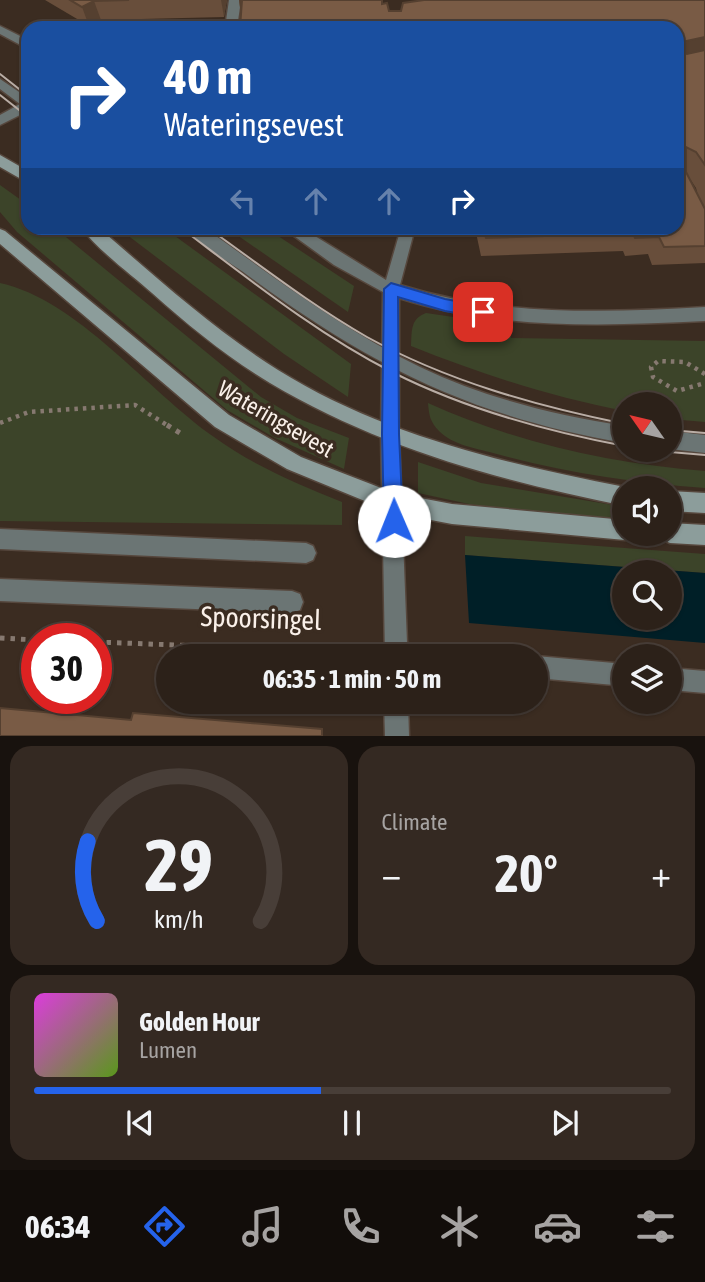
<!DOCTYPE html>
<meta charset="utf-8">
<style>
body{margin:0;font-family:"Asap Condensed",sans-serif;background:#342922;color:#f1f3f6;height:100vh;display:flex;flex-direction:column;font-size:26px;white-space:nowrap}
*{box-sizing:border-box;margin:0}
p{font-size:23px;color:#a6a3a2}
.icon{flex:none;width:38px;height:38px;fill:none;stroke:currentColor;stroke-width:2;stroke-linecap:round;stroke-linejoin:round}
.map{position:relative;height:736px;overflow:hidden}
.panel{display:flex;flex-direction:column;gap:10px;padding:10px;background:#18120e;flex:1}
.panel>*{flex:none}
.top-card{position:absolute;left:21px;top:21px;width:663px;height:214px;border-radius:21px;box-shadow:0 2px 5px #0004,0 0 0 2px #483e38;background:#1a4fa0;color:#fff;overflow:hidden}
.needle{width:46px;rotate:304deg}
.buttons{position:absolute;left:612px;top:392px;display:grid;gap:14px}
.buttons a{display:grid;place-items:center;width:70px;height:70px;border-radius:50%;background:#2c2119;box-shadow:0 2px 5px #0004,0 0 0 2px #483e38;font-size:35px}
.speed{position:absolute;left:21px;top:623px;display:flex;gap:14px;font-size:35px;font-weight:700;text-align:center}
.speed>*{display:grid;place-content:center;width:91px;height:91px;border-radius:50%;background:#2c2119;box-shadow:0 2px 5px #0004,0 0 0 2px #483e38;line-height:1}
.speed .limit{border:10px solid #d22;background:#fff;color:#111}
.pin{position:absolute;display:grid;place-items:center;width:60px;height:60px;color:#fff;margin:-30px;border-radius:14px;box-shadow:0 4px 10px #0006}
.me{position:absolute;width:77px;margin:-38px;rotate:359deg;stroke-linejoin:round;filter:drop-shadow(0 0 5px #0008)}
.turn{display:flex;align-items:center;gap:24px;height:147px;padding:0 28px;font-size:32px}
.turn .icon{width:91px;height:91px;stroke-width:2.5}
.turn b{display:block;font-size:49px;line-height:60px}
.lanes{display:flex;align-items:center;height:66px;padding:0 28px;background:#0003;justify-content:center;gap:35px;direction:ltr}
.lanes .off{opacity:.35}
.big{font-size:52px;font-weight:700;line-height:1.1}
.panel .tile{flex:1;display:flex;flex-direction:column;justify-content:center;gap:10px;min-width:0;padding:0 24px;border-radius:21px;background:#342922}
.panel .dial{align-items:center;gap:0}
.dial svg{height:182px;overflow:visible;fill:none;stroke:#483e38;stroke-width:7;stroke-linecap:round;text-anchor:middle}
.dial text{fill:#f1f3f6;stroke:none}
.song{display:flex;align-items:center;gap:21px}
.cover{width:84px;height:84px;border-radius:10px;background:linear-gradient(135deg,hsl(300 70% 55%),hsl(90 70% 35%))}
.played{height:7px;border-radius:4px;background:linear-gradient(90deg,#2563eb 45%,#483e38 45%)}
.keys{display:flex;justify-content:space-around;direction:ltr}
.heat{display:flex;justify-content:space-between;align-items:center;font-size:38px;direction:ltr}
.panel .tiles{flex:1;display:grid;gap:10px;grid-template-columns:1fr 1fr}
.tile:last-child{grid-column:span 2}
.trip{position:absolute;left:156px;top:644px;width:392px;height:70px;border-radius:35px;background:#2c2119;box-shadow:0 2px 5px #0004,0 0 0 2px #483e38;font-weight:700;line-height:70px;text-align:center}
.tabs{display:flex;height:112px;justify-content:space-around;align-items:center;background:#120d0a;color:#a6a3a2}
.tabs .icon{width:49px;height:49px}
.tabs .active{color:#2563eb}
.tabs b{font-size:32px;color:#f1f3f6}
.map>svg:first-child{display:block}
</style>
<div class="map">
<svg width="705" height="736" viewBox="0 0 705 736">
<rect width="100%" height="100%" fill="#3b2c21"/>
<g fill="#3c4429">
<path d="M0 185 28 205V228H55L261 397 297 418 349 438 344 469 275 438 227 410 17 232 0 212Z"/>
<path d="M118 228H164L351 364 348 397 284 354Z"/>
<path d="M227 228H266L354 286 348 312Z"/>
<path d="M0 283C78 300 148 391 214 437 252 465 298 484 342 502V525L0 521Z"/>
<path d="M426 313 508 325 511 338 705 341V422L670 419V404H625V411C551 397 481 374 411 346 412 331 410 319 426 313Z"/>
<path d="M428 403C514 442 611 464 705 471V488C633 483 563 472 493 453 475 448 453 445 439 431 430 422 429 415 428 403Z"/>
<path d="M418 462 481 483 625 507V519H575L469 504 418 493Z"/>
<path d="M465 536 705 554V573L465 555Z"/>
</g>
<path fill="#001f27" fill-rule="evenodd" d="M465 555 705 573V643L469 623ZM625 572H670V618H625Z"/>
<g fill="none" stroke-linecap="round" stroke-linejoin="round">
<defs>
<g id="lane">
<path d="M229 0H241L237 28H225Z"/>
<path d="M0 79 28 98V111L0 125V115L20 104 0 89Z"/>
<path d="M187 228H205C274 277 343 330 420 367 485 398 554 415 625 426V443C473 417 373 367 250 277 233 264 198 245 187 228Z"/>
<path d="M670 431 705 435V453L670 449Z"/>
<path d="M0 529 306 543 313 546 316 553 313 560 306 563 0 549Z"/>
<path d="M0 579 292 591 300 594 303 602 300 610 292 613 0 601Z"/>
</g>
<g id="street">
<path d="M0 26 28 40V49L0 34Z"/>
<path d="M283 228H302L386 280 401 228H415L400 285C498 316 603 313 705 307V321C603 326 498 330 399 298V434L407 643 431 648 434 656H385L381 434 383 292 334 265Z"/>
<path d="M535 656H536L625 664V686L536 678Z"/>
<path d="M670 668 705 671V693L670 690Z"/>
<path d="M384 702H408L409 736H385Z"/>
</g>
<g id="secondary">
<path d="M0 155 28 171V183L0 167Z"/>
<path d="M82 228H99C157 278 213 329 278 370 382 435 506 464 625 487V506C501 481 379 448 270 383 228 358 189 326 152 293 133 276 95 248 82 228Z"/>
<path d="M0 229 5 231 229 415 301 457 394 493 452 504 625 520V534H634L632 537 625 540 452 524 394 513 287 469 215 427 0 244Z"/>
<path d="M670 491 705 493V513L670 511Z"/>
<path d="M670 523 705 525V545L670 543 663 540 660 534H670Z"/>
</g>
</defs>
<use href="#lane" stroke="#56473d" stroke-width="3"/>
<use href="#street" stroke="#56473d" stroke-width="3"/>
<use href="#secondary" stroke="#56473d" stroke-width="3"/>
<g stroke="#867970" stroke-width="4.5" stroke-dasharray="3.5 5" stroke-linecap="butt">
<path d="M705 374 685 362 658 361 651 367 653 377 677 391 705 383"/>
<path d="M0 423 29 412 135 405 170 427"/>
</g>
<g stroke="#867970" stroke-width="5" stroke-dasharray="4.5 6" stroke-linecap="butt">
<path d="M167 425 180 433"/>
<path d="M0 638 37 640"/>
<path d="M96 642 361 652"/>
</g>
<use href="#lane" fill="#6b7574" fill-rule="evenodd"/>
<use href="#street" fill="#6b7574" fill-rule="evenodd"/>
<use href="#secondary" fill="#8c9d9b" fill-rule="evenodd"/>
<g stroke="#b9ada5" stroke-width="2">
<path d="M0 74 28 96"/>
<path d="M0 95 28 117"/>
<path d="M181 228C249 279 316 333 392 372 465 409 545 431 625 446"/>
<path d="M208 228C260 265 311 305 367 337 447 381 536 406 625 424"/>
<path d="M670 430 705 433"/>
<path d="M647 450 705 455"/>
</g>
</g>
<g fill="#684e3b" fill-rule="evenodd">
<path d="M45 0H227L224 17 101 20 89 26Z"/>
<path d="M239 0H382V4L389 11 705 0V263L652 265 648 254 625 256 623 251 481 256 475 228H677V28L241 14ZM686 173 696 188 698 196Z"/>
</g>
<g fill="#554030">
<path d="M221 0H227L224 17Z"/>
<path d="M239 0H245L241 16Z"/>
<path d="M94 1 101 20 89 26 82 7Z"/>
<path d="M705 37V53L677 60 686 41Z"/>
</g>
<g fill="#795b45" stroke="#554030" stroke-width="2">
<path d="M70 0H129L94 1 82 7Z"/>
<path d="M242 0H382V4L387 3 389 11H401L403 3 424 0H705V37L686 41 684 52 687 54 705 50V165L696 152 686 147V172L705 209V246L664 247 659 237 635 238 633 233 486 238 483 228H677V28H240Z"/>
<path d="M0 708 131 720 133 713 322 729V736H0Z"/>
</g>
<path fill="#2563eb" stroke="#184099" stroke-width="2" d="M391 283 445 299 483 306 491 312 483 318 445 311 398 297 399 434 403 521 400 528 394 530 387 528 384 521 382 434 384 289Z"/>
<g text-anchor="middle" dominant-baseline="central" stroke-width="7" stroke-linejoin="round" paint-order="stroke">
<g font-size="23" fill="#faf0e9" stroke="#3b2c21">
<text transform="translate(276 419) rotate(30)">Wateringsevest</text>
</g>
<g font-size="28" fill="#faf0e9" stroke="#3b2c21">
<text transform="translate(261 618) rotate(2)">Spoorsingel</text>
</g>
</g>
</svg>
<div class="buttons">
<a><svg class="needle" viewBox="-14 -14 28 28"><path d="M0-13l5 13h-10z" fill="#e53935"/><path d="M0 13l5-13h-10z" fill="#a6a3a2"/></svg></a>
<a><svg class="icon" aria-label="sound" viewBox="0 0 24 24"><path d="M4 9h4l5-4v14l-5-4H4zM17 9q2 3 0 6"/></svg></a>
<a><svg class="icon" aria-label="search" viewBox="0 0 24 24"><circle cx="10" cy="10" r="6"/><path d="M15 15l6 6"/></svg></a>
<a><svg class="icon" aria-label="layers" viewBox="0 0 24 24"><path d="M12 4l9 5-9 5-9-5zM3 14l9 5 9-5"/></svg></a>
</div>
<div class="speed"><div class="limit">30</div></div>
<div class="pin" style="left:483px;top:312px;background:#d93025"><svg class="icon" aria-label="arrive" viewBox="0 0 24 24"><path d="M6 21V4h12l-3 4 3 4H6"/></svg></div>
<svg class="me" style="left:394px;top:521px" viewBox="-20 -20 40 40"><circle r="19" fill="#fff"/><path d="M0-13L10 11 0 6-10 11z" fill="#2563eb"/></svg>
<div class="trip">06:35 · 1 min · 50 m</div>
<div class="top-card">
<div class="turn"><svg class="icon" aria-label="right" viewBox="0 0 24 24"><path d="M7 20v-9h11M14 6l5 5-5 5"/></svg><div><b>40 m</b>Wateringsevest</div></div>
<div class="lanes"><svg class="icon off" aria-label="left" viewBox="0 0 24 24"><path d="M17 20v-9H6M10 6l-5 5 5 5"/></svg><svg class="icon off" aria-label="ahead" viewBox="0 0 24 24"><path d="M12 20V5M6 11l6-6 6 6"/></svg><svg class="icon off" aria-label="ahead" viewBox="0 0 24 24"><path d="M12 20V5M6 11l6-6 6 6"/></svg><svg class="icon" aria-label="right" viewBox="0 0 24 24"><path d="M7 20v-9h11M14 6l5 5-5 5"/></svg></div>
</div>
</div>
<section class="panel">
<div class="tiles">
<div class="tile dial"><svg viewBox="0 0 100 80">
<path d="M14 69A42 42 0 1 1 86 69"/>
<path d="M14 69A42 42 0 0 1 10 34" stroke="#2563eb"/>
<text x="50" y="56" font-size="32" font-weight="700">29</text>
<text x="50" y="72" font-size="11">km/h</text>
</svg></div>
<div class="tile"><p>Climate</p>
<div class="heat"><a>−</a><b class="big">20°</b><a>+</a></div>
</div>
<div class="tile">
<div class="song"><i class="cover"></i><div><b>Golden Hour</b><p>Lumen</p></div></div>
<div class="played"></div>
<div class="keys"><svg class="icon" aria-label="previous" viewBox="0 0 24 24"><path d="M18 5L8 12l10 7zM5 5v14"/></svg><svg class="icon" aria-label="pause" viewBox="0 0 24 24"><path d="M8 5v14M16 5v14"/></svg><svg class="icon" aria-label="next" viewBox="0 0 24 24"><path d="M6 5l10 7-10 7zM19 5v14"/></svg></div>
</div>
</div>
</section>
<nav class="tabs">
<b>06:34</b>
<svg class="icon active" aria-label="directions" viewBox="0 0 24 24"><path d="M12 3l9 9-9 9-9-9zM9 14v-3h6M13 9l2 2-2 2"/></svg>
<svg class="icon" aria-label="music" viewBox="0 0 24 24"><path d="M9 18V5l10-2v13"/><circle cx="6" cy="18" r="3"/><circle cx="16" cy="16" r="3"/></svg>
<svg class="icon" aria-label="phone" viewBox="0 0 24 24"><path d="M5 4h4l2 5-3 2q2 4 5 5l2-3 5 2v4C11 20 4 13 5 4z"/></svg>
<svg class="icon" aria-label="climate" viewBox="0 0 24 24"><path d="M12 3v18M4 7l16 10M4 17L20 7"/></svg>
<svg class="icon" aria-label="car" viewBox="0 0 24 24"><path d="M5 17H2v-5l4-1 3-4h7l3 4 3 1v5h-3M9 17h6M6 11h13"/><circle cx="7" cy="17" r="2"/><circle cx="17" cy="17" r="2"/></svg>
<svg class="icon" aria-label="filters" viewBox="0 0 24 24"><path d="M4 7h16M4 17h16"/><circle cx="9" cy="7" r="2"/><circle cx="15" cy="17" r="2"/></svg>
</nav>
